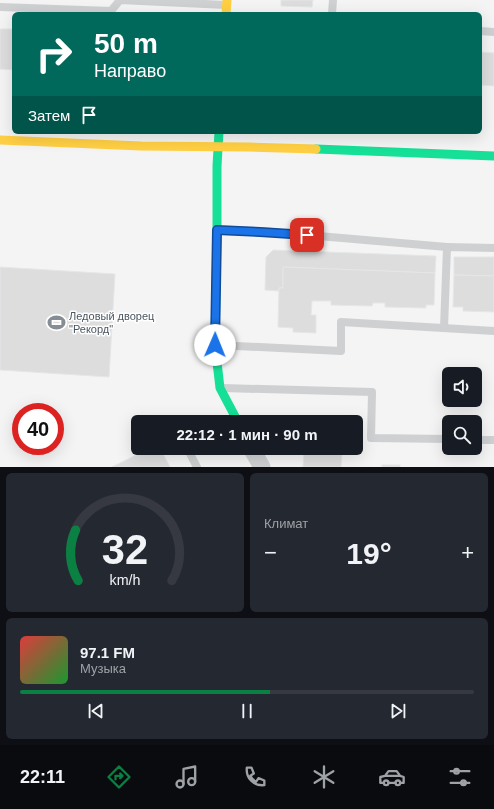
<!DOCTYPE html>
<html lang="ru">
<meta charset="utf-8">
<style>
body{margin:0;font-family:Arial,sans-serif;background:#242831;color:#f1f3f6;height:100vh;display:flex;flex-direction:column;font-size:15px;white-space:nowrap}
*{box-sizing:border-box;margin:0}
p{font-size:13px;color:#9ea1a6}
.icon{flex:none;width:22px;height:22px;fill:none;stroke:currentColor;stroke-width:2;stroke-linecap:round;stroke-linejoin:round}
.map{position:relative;height:467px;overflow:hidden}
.sheet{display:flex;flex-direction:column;gap:6px;padding:6px;background:#0d0f14;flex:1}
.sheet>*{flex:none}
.hud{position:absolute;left:12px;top:12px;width:470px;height:122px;border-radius:6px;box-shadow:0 4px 16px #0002;background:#00695c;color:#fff;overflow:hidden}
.fabs{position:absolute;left:442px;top:367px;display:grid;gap:8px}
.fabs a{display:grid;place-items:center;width:40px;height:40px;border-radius:6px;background:#171b24;box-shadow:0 4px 16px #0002;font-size:20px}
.speed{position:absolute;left:12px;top:403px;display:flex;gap:8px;font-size:20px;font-weight:700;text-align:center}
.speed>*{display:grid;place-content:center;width:52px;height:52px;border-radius:50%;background:#171b24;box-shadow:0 4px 16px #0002;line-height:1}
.speed .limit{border:6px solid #d22;background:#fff;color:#111}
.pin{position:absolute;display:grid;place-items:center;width:34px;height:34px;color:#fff;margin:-17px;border-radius:8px;box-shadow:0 2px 6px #0006}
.me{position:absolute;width:44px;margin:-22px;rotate:1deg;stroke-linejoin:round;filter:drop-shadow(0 0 3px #0008)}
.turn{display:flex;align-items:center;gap:14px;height:84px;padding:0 16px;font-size:18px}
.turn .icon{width:52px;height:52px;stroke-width:2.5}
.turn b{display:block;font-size:28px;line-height:34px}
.then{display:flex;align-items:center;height:38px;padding:0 16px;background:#0003;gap:8px;font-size:15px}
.big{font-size:30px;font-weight:800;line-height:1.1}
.sheet .tile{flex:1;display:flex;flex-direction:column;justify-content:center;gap:6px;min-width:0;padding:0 14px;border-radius:6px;background:#242831}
.sheet .dial{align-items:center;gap:0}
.dial svg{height:104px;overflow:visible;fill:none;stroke:#363941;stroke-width:7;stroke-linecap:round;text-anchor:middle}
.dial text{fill:#f1f3f6;stroke:none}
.song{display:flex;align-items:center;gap:12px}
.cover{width:48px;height:48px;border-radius:6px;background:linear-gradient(135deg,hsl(0 70% 55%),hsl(130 70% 35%))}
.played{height:4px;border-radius:2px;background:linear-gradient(90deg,#0b8043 55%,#363941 55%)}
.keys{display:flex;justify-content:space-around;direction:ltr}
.heat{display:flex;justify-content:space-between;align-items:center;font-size:22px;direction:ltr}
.sheet .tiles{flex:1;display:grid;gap:6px;grid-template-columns:1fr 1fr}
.tile:last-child{grid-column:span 2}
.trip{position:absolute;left:131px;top:415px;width:232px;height:40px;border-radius:6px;background:#171b24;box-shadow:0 4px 16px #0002;font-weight:800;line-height:40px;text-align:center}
.tab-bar{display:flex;height:64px;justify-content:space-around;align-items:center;background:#090b0e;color:#9ea1a6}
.tab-bar .icon{width:28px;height:28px}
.tab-bar .current{color:#0b8043}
.tab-bar b{font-size:18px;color:#f1f3f6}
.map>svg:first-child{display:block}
</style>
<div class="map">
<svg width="494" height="467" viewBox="0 0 494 467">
<rect width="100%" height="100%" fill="#f4f4f4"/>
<g fill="#ddddde" stroke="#e5e6e7">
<path d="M281 0H313L312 7 281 6Z"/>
<path d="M0 29H14V70L0 69Z"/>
<path d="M480 52 494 53V86L480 85Z"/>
<path d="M273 250 436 256 435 273 283 267V288H279V291L265 290 266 257Z"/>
<path d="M454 257H494V276L454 275Z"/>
<path d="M0 267 115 274 109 377 0 370Z"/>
<path d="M283 267 435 273 434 305H426V308L385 307V303H373L372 306 331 305V301H312L311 315H316V333L293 332V328L278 327 279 288H283Z"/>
<path d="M454 275 494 276V312L463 311V307H453Z"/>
<rect x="323" y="419" width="22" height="3"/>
<path d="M150 448H160L170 467H112Z"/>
<path d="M304 448H345V454H342L341 467H303Z"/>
<rect x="382" y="465" width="18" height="2"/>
</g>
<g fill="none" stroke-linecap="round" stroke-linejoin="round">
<g stroke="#ced0d2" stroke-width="8">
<path d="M0 7 111 11 120 0 226 5"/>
<path d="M332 14 333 0"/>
<path d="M480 31 494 32"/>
<path d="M218 230 260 231 447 247"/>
<path d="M444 328 447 247 494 248"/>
<path d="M216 345 341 351V322L494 331"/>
<path d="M222 388 372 392 371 438 449 439"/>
<path d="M475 440H494"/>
<path d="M187 448 197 467"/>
</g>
<path stroke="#ced0d2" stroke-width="17" d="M251 448 262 467"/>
<g stroke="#16e098" stroke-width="9">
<path d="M219 132 217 166V230L215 345 220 388 238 422"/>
<path d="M316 149 494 156"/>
</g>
<g stroke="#ffcf43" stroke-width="9">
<path d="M226 14 227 0"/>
<path d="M0 140 141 146 249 147 316 149"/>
</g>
</g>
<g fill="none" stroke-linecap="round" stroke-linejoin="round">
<defs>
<path id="route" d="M215 345 217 230 260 232 307 235"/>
</defs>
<use href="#route" stroke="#114b97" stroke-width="10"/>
<use href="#route" stroke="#1a73e8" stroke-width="7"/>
</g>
<defs>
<symbol id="stadium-bare" viewBox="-9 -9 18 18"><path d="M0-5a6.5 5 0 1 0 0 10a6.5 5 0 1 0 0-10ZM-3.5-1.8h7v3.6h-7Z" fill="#868d94" stroke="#fff" stroke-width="2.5" paint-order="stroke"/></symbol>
</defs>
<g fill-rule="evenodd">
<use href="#stadium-bare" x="44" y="310" width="25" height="25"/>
</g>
<g text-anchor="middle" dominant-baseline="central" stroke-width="3" stroke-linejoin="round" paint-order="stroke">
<g font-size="11" fill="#4a5661" stroke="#fff" text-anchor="start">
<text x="69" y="316">Ледовый дворец<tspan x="69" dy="13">"Рекорд"</tspan></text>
</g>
</g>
</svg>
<div class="fabs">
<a><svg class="icon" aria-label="sound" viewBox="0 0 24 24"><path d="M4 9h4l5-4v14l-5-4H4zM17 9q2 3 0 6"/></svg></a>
<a><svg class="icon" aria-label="search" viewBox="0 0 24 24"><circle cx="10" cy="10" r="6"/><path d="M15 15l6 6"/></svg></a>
</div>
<div class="speed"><div class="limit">40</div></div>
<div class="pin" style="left:307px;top:235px;background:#d93025"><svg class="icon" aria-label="arrive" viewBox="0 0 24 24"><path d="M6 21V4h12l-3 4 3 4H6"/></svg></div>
<svg class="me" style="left:215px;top:345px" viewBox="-20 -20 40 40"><circle r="19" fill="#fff"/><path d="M0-13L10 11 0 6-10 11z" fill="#1a73e8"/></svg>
<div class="trip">22:12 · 1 мин · 90 m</div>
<div class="hud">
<div class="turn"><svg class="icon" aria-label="right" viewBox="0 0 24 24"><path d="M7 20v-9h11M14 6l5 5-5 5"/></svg><div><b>50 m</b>Направо</div></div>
<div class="then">Затем<svg class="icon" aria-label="arrive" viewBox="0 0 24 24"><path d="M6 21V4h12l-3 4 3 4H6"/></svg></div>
</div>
</div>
<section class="sheet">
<div class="tiles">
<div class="tile dial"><svg viewBox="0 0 100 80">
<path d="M14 69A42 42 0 1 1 86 69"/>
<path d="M14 69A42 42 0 0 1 12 30" stroke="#0b8043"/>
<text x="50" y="56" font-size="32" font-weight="700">32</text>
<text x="50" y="72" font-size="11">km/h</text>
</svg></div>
<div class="tile"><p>Климат</p>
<div class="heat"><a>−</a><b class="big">19°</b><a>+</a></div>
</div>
<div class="tile">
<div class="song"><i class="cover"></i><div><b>97.1 FM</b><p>Музыка</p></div></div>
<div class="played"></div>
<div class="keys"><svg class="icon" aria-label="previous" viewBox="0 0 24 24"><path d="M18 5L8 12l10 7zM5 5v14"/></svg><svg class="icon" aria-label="pause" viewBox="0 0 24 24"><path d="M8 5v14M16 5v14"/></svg><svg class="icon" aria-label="next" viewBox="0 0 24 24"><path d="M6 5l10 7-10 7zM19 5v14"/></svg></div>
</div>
</div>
</section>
<nav class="tab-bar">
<b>22:11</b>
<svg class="icon current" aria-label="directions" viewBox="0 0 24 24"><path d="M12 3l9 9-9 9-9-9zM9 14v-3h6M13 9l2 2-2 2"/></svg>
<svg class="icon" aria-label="music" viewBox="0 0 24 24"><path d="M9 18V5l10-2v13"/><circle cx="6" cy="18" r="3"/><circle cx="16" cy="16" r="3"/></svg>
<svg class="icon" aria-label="phone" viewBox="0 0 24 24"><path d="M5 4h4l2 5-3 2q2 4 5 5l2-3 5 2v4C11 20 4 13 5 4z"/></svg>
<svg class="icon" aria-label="climate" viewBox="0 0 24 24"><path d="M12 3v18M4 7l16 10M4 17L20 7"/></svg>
<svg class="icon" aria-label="car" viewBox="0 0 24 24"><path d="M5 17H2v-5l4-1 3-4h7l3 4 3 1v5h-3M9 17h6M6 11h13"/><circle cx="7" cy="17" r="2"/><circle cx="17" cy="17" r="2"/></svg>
<svg class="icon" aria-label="filters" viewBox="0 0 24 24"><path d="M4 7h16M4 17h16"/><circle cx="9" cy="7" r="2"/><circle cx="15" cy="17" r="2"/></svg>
</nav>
